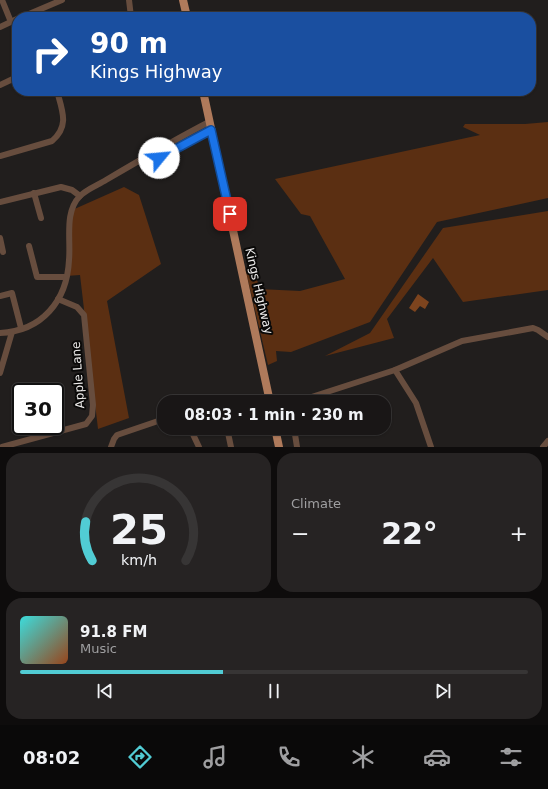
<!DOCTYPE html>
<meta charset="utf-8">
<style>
body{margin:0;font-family:"DejaVu Sans",sans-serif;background:#262323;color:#f1f3f6;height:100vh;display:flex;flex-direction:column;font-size:15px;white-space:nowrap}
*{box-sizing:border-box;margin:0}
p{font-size:13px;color:#9f9fa1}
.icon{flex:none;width:22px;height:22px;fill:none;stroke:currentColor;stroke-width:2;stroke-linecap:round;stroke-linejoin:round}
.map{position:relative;height:447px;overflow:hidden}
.sheet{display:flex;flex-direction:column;gap:6px;padding:6px;background:#0e0c0c;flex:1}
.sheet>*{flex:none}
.guide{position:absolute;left:12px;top:12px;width:524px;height:84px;border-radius:16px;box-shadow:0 1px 3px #0004,0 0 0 1px #373535;background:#1a4fa0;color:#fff;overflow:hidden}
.speed{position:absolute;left:12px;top:383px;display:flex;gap:8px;font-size:20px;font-weight:700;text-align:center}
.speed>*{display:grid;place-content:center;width:52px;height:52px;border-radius:50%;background:#191616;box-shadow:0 1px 3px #0004,0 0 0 1px #373535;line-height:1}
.speed .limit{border:2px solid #111;border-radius:6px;background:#fff;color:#111}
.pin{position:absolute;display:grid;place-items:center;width:34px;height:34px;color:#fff;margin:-17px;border-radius:8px;box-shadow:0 2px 6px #0006}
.me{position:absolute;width:44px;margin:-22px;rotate:62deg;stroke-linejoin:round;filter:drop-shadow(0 0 3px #0008)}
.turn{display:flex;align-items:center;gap:14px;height:84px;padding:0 12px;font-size:18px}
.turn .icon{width:52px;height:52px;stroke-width:2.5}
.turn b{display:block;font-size:28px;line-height:34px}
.big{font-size:30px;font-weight:800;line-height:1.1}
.sheet .tile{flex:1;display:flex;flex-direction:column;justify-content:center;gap:6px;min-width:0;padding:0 14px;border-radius:16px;background:#262323}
.sheet .dial{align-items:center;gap:0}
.dial svg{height:104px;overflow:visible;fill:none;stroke:#373535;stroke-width:7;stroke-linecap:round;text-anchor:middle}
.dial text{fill:#f1f3f6;stroke:none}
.song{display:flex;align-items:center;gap:12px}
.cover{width:48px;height:48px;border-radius:6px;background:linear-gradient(135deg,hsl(180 70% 55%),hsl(20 70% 35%))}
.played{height:4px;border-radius:2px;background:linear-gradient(90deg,#51ccd4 40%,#373535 40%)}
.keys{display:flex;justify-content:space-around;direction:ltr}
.heat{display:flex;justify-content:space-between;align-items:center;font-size:22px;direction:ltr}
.sheet .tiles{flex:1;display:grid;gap:6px;grid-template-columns:1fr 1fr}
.tile:last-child{grid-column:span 2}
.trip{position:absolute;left:157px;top:395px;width:234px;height:40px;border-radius:16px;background:#191616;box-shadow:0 1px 3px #0004,0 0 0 1px #373535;font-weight:800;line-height:40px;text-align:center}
.tabs{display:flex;height:64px;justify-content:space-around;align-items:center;background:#0a0909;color:#9f9fa1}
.tabs .icon{width:28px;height:28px}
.tabs .active{color:#51ccd4}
.tabs b{font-size:18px;color:#f1f3f6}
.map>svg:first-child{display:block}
</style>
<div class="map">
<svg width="548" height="447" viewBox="0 0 548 447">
<rect width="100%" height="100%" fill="#211e1d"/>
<g fill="#5b2f12">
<path d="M548 122V198L437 222 370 322 291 352 276 351 277 361 268 365 246 272 256 273 259 289 300 291 345 279 310 216 301 214 275 179 480 135 463 127 465 124H525Z"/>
<path d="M124 187 139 195 161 264 107 301 129 418 98 429 80 275 66 276 70 211Z"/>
<path d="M548 211V290L463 302 433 258 387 319 394 338 325 356 370 333 443 228Z"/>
</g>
<path fill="#7d441e" d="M418 294 429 302 425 309 420 306 415 312 409 308Z"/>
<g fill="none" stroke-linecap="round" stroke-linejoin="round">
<g stroke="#674d3e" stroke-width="6">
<path d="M2 0 11 22"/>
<path d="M129 0 131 17"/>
<path d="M22 17 62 0"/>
<path d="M0 27 17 19"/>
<path d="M0 85 17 77"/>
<path d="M0 156 52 141C70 126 62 110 57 91"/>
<path d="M140 161 159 158 211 130"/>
<path d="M34 193 41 218"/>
<path d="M0 202 61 187 72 190 80 196"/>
<path d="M0 238 3 252"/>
<path d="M29 246 37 277H66"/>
<path d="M0 296 12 293 21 328"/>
<path d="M0 333C42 331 67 301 69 260 71 239 64 212 80 196 87 189 98 185 106 180 140 160 174 140 209 122"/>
<path d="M395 370 416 403 431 447"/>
<path d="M0 373 12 332"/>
<path d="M223 401 224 402"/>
<path d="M296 402 395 370 462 341 533 328 538 330 548 337"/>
<path d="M190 428 199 447"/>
<path d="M227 428 231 447"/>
<path d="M294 428 297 447"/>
<path d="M2 447 86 424 92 416 93 405 84 315 77 307 58 299"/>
<path d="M111 447 114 439 117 435 164 419"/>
<path d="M543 447 548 441"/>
</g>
<g stroke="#af7a5b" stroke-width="8">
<path d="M183 0 187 17"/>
<path d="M203 91 270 402"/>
<path d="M275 428 279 447"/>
</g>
</g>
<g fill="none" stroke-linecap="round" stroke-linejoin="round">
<defs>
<path id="route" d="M159 158 211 130 230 214"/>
</defs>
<use href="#route" stroke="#114b97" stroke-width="10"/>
<use href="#route" stroke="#1a73e8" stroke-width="7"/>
</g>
<g text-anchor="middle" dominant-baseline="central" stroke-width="4" stroke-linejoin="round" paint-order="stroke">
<g font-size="12" fill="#efedec" stroke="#0a0908">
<text transform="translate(259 291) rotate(77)">Kings Highway</text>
<text transform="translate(78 375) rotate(-94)">Apple Lane</text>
</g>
</g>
</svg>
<div class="speed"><div class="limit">30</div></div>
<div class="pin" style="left:230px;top:214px;background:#d93025"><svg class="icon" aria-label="arrive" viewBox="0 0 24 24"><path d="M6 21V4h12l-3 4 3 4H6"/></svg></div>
<svg class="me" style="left:159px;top:158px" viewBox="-20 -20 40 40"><circle r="19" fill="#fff"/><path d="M0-13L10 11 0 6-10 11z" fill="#1a73e8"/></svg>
<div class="trip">08:03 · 1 min · 230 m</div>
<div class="guide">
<div class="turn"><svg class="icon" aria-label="right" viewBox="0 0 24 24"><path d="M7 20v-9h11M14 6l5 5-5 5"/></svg><div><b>90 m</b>Kings Highway</div></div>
</div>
</div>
<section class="sheet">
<div class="tiles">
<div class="tile dial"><svg viewBox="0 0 100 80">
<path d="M14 69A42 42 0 1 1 86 69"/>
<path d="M14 69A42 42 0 0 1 9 39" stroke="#51ccd4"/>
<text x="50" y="56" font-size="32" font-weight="700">25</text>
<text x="50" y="72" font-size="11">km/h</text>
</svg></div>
<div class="tile"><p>Climate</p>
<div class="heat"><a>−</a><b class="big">22°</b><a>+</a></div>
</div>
<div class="tile">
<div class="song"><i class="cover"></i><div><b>91.8 FM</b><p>Music</p></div></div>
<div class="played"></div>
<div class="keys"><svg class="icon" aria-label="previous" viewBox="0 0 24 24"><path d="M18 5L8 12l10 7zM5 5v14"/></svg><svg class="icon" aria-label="pause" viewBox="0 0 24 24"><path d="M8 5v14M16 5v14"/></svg><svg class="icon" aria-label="next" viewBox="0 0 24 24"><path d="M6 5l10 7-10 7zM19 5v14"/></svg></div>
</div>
</div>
</section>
<nav class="tabs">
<b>08:02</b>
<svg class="icon active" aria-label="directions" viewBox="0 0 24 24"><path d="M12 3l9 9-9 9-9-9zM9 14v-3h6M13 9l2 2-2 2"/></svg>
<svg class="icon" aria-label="music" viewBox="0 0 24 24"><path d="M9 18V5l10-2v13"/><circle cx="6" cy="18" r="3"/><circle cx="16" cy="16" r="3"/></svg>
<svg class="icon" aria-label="phone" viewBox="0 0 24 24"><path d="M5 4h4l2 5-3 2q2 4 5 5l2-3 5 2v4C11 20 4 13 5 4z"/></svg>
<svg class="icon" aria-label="climate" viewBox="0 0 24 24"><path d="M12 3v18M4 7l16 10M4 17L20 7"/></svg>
<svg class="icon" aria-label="car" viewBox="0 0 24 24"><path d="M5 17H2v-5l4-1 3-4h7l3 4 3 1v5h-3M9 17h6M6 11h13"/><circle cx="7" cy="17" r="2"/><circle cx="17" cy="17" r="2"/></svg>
<svg class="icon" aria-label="filters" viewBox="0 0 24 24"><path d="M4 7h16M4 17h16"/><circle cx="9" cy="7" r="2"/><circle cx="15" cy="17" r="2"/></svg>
</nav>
